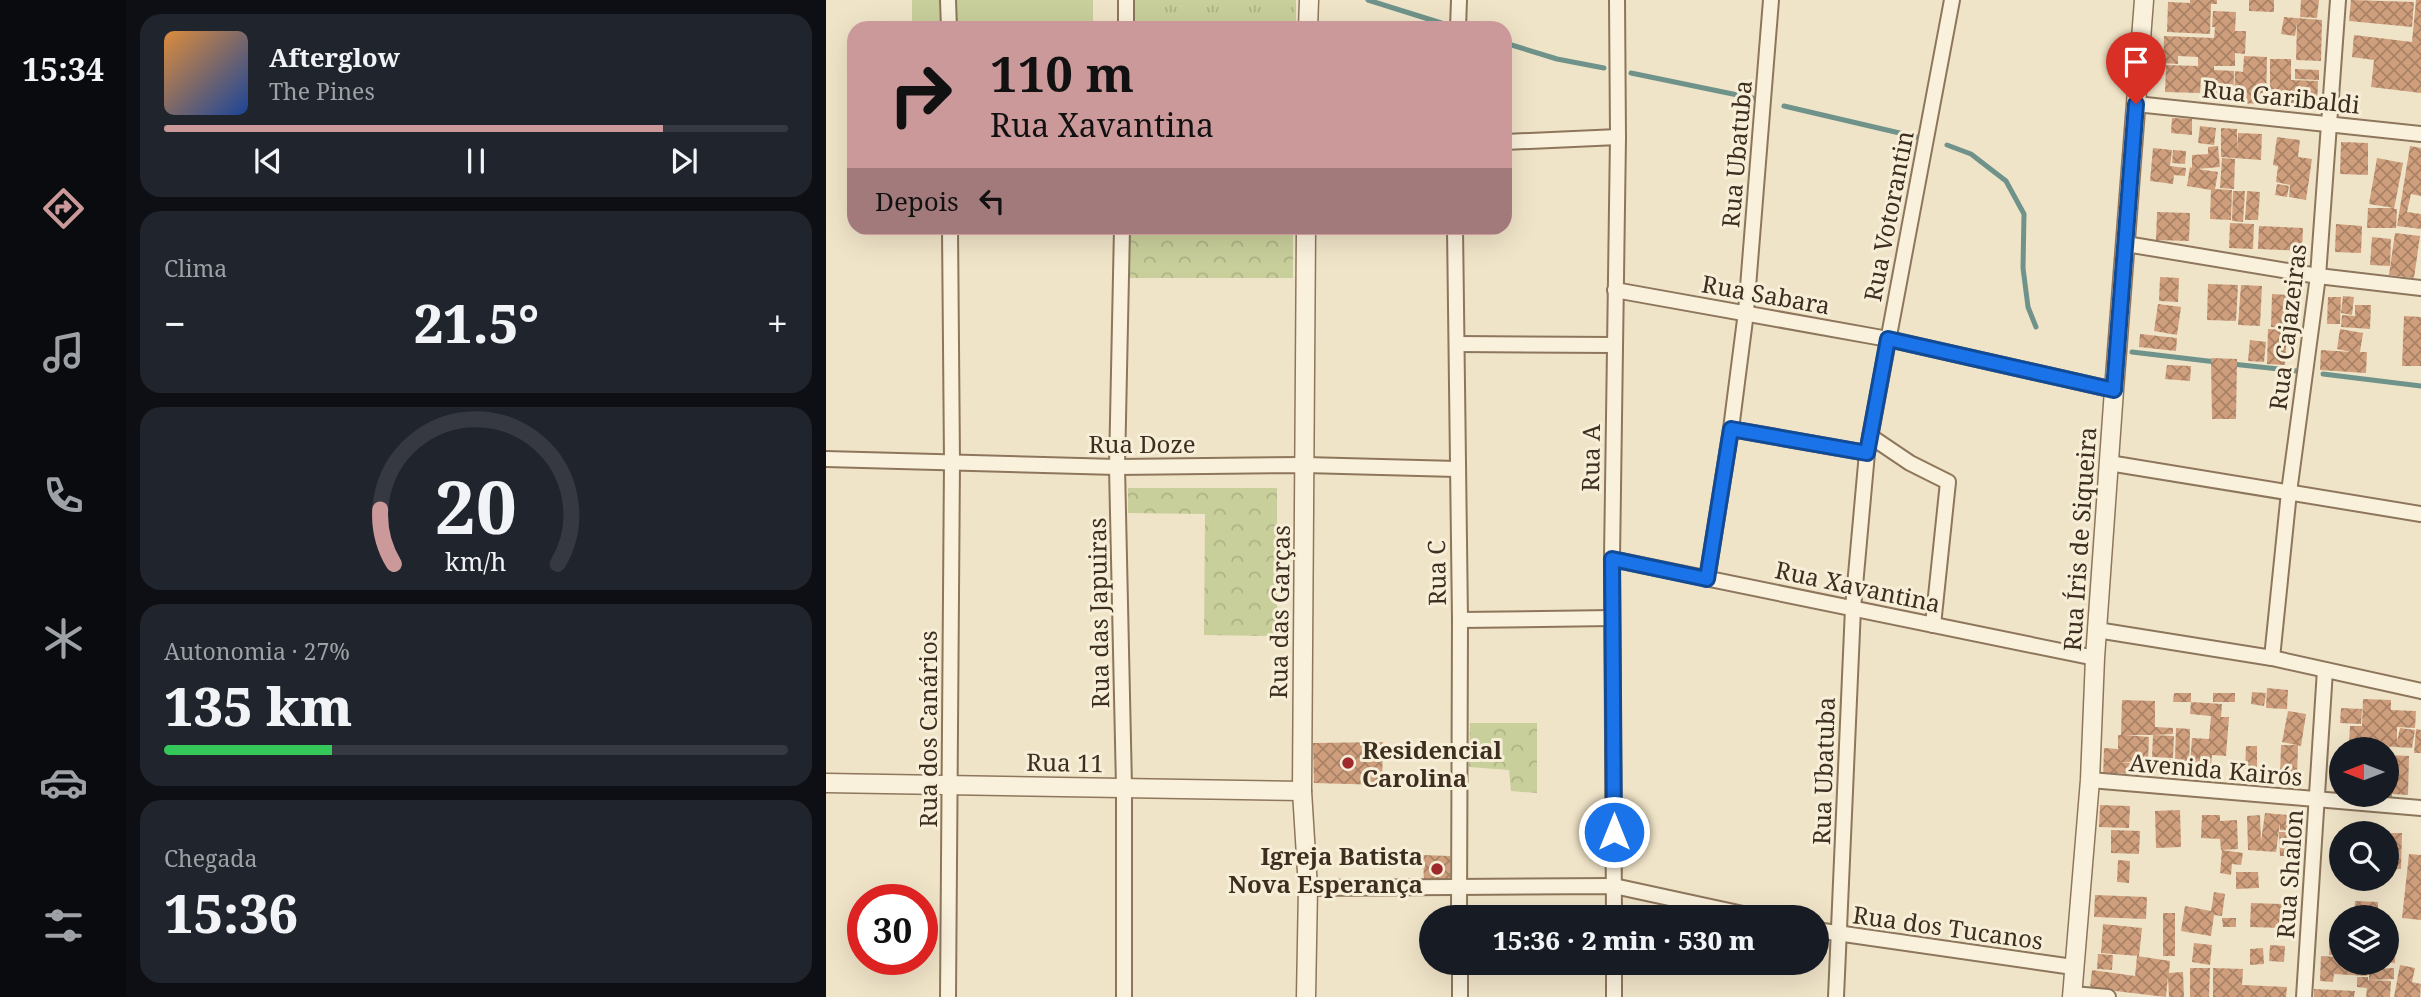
<!DOCTYPE html>
<html lang="pt">
<meta charset="utf-8">
<style>
body{margin:0;font-family:"Noto Serif",serif;background:#20242c;color:#f1f3f6;height:100vh;display:flex;flex-direction:column;font-size:26px;white-space:nowrap}
*{box-sizing:border-box;margin:0}
p{font-size:23px;color:#9ea1a6}
.icon{flex:none;width:38px;height:38px;fill:none;stroke:currentColor;stroke-width:2;stroke-linecap:round;stroke-linejoin:round}
.map{position:relative;flex:1;overflow:hidden}
.side{display:flex;flex-direction:column;gap:14px;padding:14px;background:#0d0f14;width:700px}
.side>*{flex:none}
.banner{position:absolute;left:21px;top:21px;width:665px;height:214px;border-radius:21px;box-shadow:0 7px 28px #0002;background:#cc999b;color:#111;overflow:hidden}
.needle{width:46px;rotate:270deg}
.buttons{position:absolute;left:1503px;top:737px;display:grid;gap:14px}
.buttons a{display:grid;place-items:center;width:70px;height:70px;border-radius:50%;background:#171b24;box-shadow:0 7px 28px #0002;font-size:35px}
.speed{position:absolute;left:21px;top:884px;display:flex;gap:14px;font-size:35px;font-weight:700;text-align:center}
.speed>*{display:grid;place-content:center;width:91px;height:91px;border-radius:50%;background:#171b24;box-shadow:0 7px 28px #0002;line-height:1}
.speed .limit{border:10px solid #d22;background:#fff;color:#111}
.pin{position:absolute;display:grid;place-items:center;width:60px;height:60px;color:#fff;margin:-72px -30px;border-radius:50% 50% 50% 0;rotate:-45deg;box-shadow:0 0 7px #0007}
.pin .icon{rotate:45deg}
.me{position:absolute;width:77px;margin:-38px;rotate:0deg;stroke-linejoin:round;filter:drop-shadow(0 0 5px #0008)}
.turn{display:flex;align-items:center;gap:24px;height:147px;padding:0 28px;font-size:32px}
.turn .icon{width:91px;height:91px;stroke-width:2.5}
.turn b{display:block;font-size:49px;line-height:60px}
.then{display:flex;align-items:center;height:66px;padding:0 28px;background:#0003;gap:14px;font-size:26px}
.big{font-size:52px;font-weight:800;line-height:1.1}
.side .tile{flex:1;display:flex;flex-direction:column;justify-content:center;gap:10px;min-width:0;padding:0 24px;border-radius:21px;background:#20242c}
.side .dial{align-items:center;gap:0}
.dial svg{height:182px;overflow:visible;fill:none;stroke:#363941;stroke-width:7;stroke-linecap:round;text-anchor:middle}
.dial text{fill:#f1f3f6;stroke:none}
.song{display:flex;align-items:center;gap:21px}
.cover{width:84px;height:84px;border-radius:10px;background:linear-gradient(135deg,hsl(30 70% 55%),hsl(220 70% 35%))}
.played{height:7px;border-radius:4px;background:linear-gradient(90deg,#cc999b 80%,#363941 80%)}
.keys{display:flex;justify-content:space-around;direction:ltr}
.heat{display:flex;justify-content:space-between;align-items:center;font-size:38px;direction:ltr}
.charge{height:10px;border-radius:5px;background:linear-gradient(90deg,#34c759 27%,#363941 0)}
.trip{position:absolute;left:593px;top:905px;width:410px;height:70px;border-radius:35px;background:#171b24;box-shadow:0 7px 28px #0002;font-weight:800;line-height:70px;text-align:center}
main{display:flex;flex:1;min-height:0}
.tabs{display:flex;flex-direction:column;width:126px;justify-content:space-around;align-items:center;background:#090b0e;color:#9ea1a6}
.tabs .icon{width:49px;height:49px}
.tabs .active{color:#cc999b}
.tabs b{font-size:32px;color:#f1f3f6}
.map>svg:first-child{display:block}
</style>
<main>
<nav class="tabs">
<b>15:34</b>
<svg class="icon active" aria-label="directions" viewBox="0 0 24 24"><path d="M12 3l9 9-9 9-9-9zM9 14v-3h6M13 9l2 2-2 2"/></svg>
<svg class="icon" aria-label="music" viewBox="0 0 24 24"><path d="M9 18V5l10-2v13"/><circle cx="6" cy="18" r="3"/><circle cx="16" cy="16" r="3"/></svg>
<svg class="icon" aria-label="phone" viewBox="0 0 24 24"><path d="M5 4h4l2 5-3 2q2 4 5 5l2-3 5 2v4C11 20 4 13 5 4z"/></svg>
<svg class="icon" aria-label="climate" viewBox="0 0 24 24"><path d="M12 3v18M4 7l16 10M4 17L20 7"/></svg>
<svg class="icon" aria-label="car" viewBox="0 0 24 24"><path d="M5 17H2v-5l4-1 3-4h7l3 4 3 1v5h-3M9 17h6M6 11h13"/><circle cx="7" cy="17" r="2"/><circle cx="17" cy="17" r="2"/></svg>
<svg class="icon" aria-label="filters" viewBox="0 0 24 24"><path d="M4 7h16M4 17h16"/><circle cx="9" cy="7" r="2"/><circle cx="15" cy="17" r="2"/></svg>
</nav>
<section class="side">
<div class="tile">
<div class="song"><i class="cover"></i><div><b>Afterglow</b><p>The Pines</p></div></div>
<div class="played"></div>
<div class="keys"><svg class="icon" aria-label="previous" viewBox="0 0 24 24"><path d="M18 5L8 12l10 7zM5 5v14"/></svg><svg class="icon" aria-label="pause" viewBox="0 0 24 24"><path d="M8 5v14M16 5v14"/></svg><svg class="icon" aria-label="next" viewBox="0 0 24 24"><path d="M6 5l10 7-10 7zM19 5v14"/></svg></div>
</div>
<div class="tile"><p>Clima</p>
<div class="heat"><a>−</a><b class="big">21.5°</b><a>+</a></div>
</div>
<div class="tile dial"><svg viewBox="0 0 100 80">
<path d="M14 69A42 42 0 1 1 86 69"/>
<path d="M14 69A42 42 0 0 1 8 45" stroke="#cc999b"/>
<text x="50" y="56" font-size="32" font-weight="700">20</text>
<text x="50" y="72" font-size="11">km/h</text>
</svg></div>
<div class="tile"><p>Autonomia · 27%</p><b class="big">135 km</b><div class="charge"></div></div>
<div class="tile"><p>Chegada</p><b class="big">15:36</b></div>
</section>
<div class="map">
<svg width="1595" height="997" viewBox="0 0 1595 997">
<defs>
<pattern id="grass-tufts" width="24" height="20" patternUnits="userSpaceOnUse" patternTransform="scale(1.75)"><rect width="24" height="20" fill="#c9cf9b"/><path d="M3 7l-1-3M5 7V3M7 7l1-3M15 17l-1-3M17 17v-4M19 17l1-3" fill="none" stroke="#aeb285"/></pattern>
<pattern id="forest-crowns" width="20" height="18" patternUnits="userSpaceOnUse" patternTransform="scale(1.75)"><rect width="20" height="18" fill="#c9cf9b"/><path d="M2 6a3 3 0 1 1 6 0M12 15a3 3 0 1 1 6 0" fill="none" stroke="#aeb285"/></pattern>
<pattern id="building-cross-hatch" width="8" height="8" patternUnits="userSpaceOnUse" patternTransform="scale(1.75)"><rect width="8" height="8" fill="#cf9f7d"/><path d="M0 0l8 8M0 8l8-8" fill="none" stroke="#a98266"/></pattern>
</defs>
<rect width="100%" height="100%" fill="#f0e4c8"/>
<rect fill="url(#grass-tufts)" x="304" y="0" width="166" height="28"/>
<g fill="url(#forest-crowns)">
<rect x="303" y="228" width="164" height="50"/>
<path d="M302 488H451V636L378 635 379 514 302 513Z"/>
<path d="M644 723H711V793L685 791 683 770 643 767Z"/>
</g>
<rect fill="#c9cf9b" x="86" y="0" width="181" height="28"/>
<g fill="none" stroke-linecap="round" stroke-linejoin="round">
<g stroke="#6f938a" stroke-width="5">
<path d="M542 0 628 27"/>
<path d="M679 43 731 59 778 68"/>
<path d="M805 73 931 99"/>
<path d="M958 106 1095 138"/>
<path d="M1121 145 1145 154 1180 181 1198 214 1197 268 1202 307 1210 327"/>
<path d="M1306 352 1390 362"/>
<path d="M1406 364 1471 371"/>
<path d="M1497 374 1595 386"/>
</g>
</g>
<g fill="url(#building-cross-hatch)">
<path d="M1364 0H1391V4H1385L1384 34 1341 32 1342 2 1364 3Z"/>
<path d="M1423 0H1448V12L1423 11Z"/>
<path d="M1475 0H1493L1491 18 1474 17Z"/>
<path d="M1525 0 1588 2 1586 27 1523 21Z"/>
<path d="M1590 0H1595V93L1545 87 1548 60 1526 57 1528 35 1586 42Z"/>
<path d="M1387 11 1410 12 1409 31H1420L1419 54 1409 53V66H1388V70L1408 71 1407 101 1387 100 1388 78H1375L1374 93 1339 92 1340 65 1372 66V57L1352 56V64L1337 63 1338 36 1388 38 1389 27H1386Z"/>
<path d="M1458 17 1496 20 1495 61 1470 60 1471 23 1469 36 1455 34Z"/>
<path d="M1418 56 1441 57 1440 104 1408 103 1409 71 1417 72Z"/>
<path d="M1444 59H1465V80L1492 81 1491 108 1465 107V97H1444Z"/>
<path d="M1469 69 1493 70V80L1469 79Z"/>
<path d="M1346 118 1366 119V135L1345 133Z"/>
<path d="M1374 126 1390 128 1388 145 1372 143Z"/>
<path d="M1395 128 1411 129V151L1412 133 1436 134 1435 160 1395 157Z"/>
<path d="M1451 137 1474 140 1472 157 1486 159 1480 200 1463 197 1464 185 1450 182 1452 166 1447 165Z"/>
<path d="M1515 142 1542 143V175L1514 174Z"/>
<path d="M1392 146 1394 167 1371 169 1392 172 1389 189 1406 190 1405 220 1384 219 1385 190 1361 186 1364 167 1366 168V155L1382 154V147Z"/>
<path d="M1584 146 1595 148V196L1585 194 1581 212 1595 214V229L1571 226Z"/>
<path d="M1327 148 1346 150 1344 166 1360 168 1359 176 1348 175 1347 184 1324 181Z"/>
<path d="M1347 150 1360 151 1359 164 1346 163Z"/>
<path d="M1396 158 1409 159 1408 189 1394 188Z"/>
<path d="M1551 158 1577 163 1568 209H1571L1570 228H1541L1542 208H1568L1543 204Z"/>
<path d="M1451 184 1463 186 1461 197 1449 195Z"/>
<path d="M1407 191H1419L1417 222 1406 221Z"/>
<path d="M1421 191 1434 192 1432 220H1419Z"/>
<path d="M1331 212 1364 213 1363 241 1330 240Z"/>
<path d="M1404 223 1428 224 1427 249 1403 248Z"/>
<path d="M1510 224 1536 226 1535 253 1509 252Z"/>
<path d="M1433 226 1477 228 1476 251 1432 249Z"/>
<path d="M1569 233 1594 236 1588 278 1563 275Z"/>
<path d="M1546 237 1565 239 1564 266 1544 265Z"/>
<path d="M1334 277 1353 278 1352 302 1333 301Z"/>
<path d="M1382 284 1412 285 1410 321 1381 320Z"/>
<path d="M1415 285 1436 286 1434 326 1412 325Z"/>
<path d="M1446 294 1464 295 1463 328 1445 327Z"/>
<path d="M1517 296 1528 297 1526 315 1515 313Z"/>
<path d="M1502 297H1515L1514 324H1501Z"/>
<path d="M1332 304 1355 307 1351 335 1328 331Z"/>
<path d="M1529 305H1545L1544 329 1515 327 1516 315 1529 316Z"/>
<path d="M1578 316 1595 317V366H1576Z"/>
<path d="M1442 329 1461 330 1459 365 1441 364Z"/>
<path d="M1514 329 1537 333 1534 352H1541L1540 373 1494 370 1495 350 1525 352 1511 349Z"/>
<path d="M1314 334 1351 338 1350 351 1313 347Z"/>
<path d="M1424 340 1440 342 1438 362 1422 361Z"/>
<path d="M1385 358 1411 359 1410 419H1386Z"/>
<path d="M1341 365 1365 366 1364 381 1339 379Z"/>
<path d="M1441 688 1462 690 1461 709 1440 708Z"/>
<path d="M1426 692 1440 693 1438 706 1425 704Z"/>
<path d="M1348 693H1365V702L1396 704 1395 717H1403L1400 756 1386 755 1384 779 1363 778 1366 738 1383 739 1385 716 1364 714 1365 702H1347Z"/>
<rect x="1387" y="693" width="22" height="9"/>
<path d="M1537 699 1565 700V710L1590 711 1589 728 1571 727V742L1574 728 1589 730 1586 748 1523 744 1524 726H1536Z"/>
<path d="M1296 700 1329 701V727L1347 728V734L1328 735 1348 736 1347 758 1326 757 1327 735H1300L1323 737 1322 762H1291L1325 764 1324 775 1291 773 1290 779H1277L1278 748 1292 749V735H1295Z"/>
<path d="M1515 708 1536 709 1535 724 1514 723Z"/>
<path d="M1462 711 1480 714 1475 746 1456 742Z"/>
<path d="M1350 728 1364 729 1363 773 1326 771V759H1349Z"/>
<path d="M1590 729 1595 730V753H1588Z"/>
<path d="M557 742 556 785 488 783 487 743Z"/>
<path d="M1455 745H1472L1471 778 1454 777Z"/>
<path d="M1420 746H1431V770H1419Z"/>
<path d="M1561 755 1583 756 1582 795 1566 794V800L1547 799V794H1561Z"/>
<path d="M1509 764 1516 765V795H1508Z"/>
<path d="M1274 805 1304 806 1303 828 1273 827Z"/>
<path d="M1354 810 1355 847 1330 848 1329 811Z"/>
<path d="M1439 813 1472 816 1471 831 1454 830V823L1450 852 1422 850 1421 816 1434 815 1435 841Z"/>
<path d="M1376 815H1394V821L1411 820 1412 849 1395 850 1394 839 1375 838Z"/>
<path d="M1285 830 1314 831 1313 854 1285 853Z"/>
<path d="M1453 832H1466L1467 856H1454Z"/>
<path d="M1561 833H1576L1575 869H1561Z"/>
<path d="M1396 850 1417 853 1415 865 1406 864 1405 875 1394 873Z"/>
<path d="M1583 854 1595 855V920L1576 918Z"/>
<path d="M597 855 624 856V882L598 883Z"/>
<path d="M1292 860 1304 861 1303 883 1291 882Z"/>
<path d="M1410 872H1432L1433 888 1410 889Z"/>
<path d="M1388 892 1399 894 1396 916 1388 915 1385 936 1355 931 1359 906 1385 911Z"/>
<path d="M1269 895 1321 897 1320 919 1268 917Z"/>
<path d="M1529 901 1552 902V917H1528Z"/>
<path d="M1425 903 1456 904 1455 928 1424 927Z"/>
<rect x="1337" y="913" width="12" height="43"/>
<path d="M1396 918H1410V927H1397Z"/>
<path d="M1277 924 1316 928 1313 956 1275 953Z"/>
<path d="M1504 934H1516V956L1503 955Z"/>
<path d="M1561 940H1570L1569 963 1561 962Z"/>
<path d="M1368 943 1386 945 1384 965 1366 962Z"/>
<path d="M1444 945 1459 946 1458 962 1443 961Z"/>
<path d="M1437 948 1438 964 1424 965V949Z"/>
<path d="M1272 954 1287 955 1286 970 1271 969Z"/>
<path d="M1311 956 1344 961 1343 973 1357 972 1358 997H1343L1342 976 1340 997 1264 988 1266 970 1309 976Z"/>
<path d="M1495 956 1516 957V962H1542L1541 976 1508 974 1507 982 1494 981Z"/>
<path d="M1574 965 1589 968 1586 982 1595 984 1594 997H1568Z"/>
<path d="M1364 968H1384L1383 997H1364Z"/>
<path d="M1387 968 1417 969 1416 985 1461 987 1460 997H1387Z"/>
<path d="M1568 968V979L1543 980V969Z"/>
<path d="M1531 977H1542V980L1565 981 1564 997H1540L1541 988 1531 987Z"/>
<path d="M1488 989 1529 991 1528 997H1488Z"/>
</g>
<g fill="none" stroke-linecap="round" stroke-linejoin="round">
<defs>
<g id="minor">
<path d="M122 0 123 28"/>
<path d="M300 28V0"/>
<path d="M632 28 633 0"/>
<path d="M1310 104 1595 134"/>
<path d="M679 142 792 137"/>
<path d="M296 228 291 467 298 787V997"/>
<path d="M629 228 634 620 633 917"/>
<path d="M1300 244 1492 276 1595 288"/>
<path d="M789 290 1062 339 1288 390"/>
<path d="M631 344 788 345"/>
<path d="M905 429 1041 453"/>
<path d="M1044 436 1084 463 1122 482 1107 625"/>
<path d="M0 459 291 467 479 465 631 469"/>
<path d="M1283 463 1595 514"/>
<path d="M786 559 1269 658"/>
<path d="M881 579 905 429 920 312 945 0"/>
<path d="M634 620 786 618"/>
<path d="M1271 630 1446 658 1595 691"/>
<path d="M1446 658 1463 492 1492 276 1512 0"/>
<path d="M1264 780 1595 808"/>
<path d="M482 888 788 886 931 917"/>
<path d="M788 917 786 559 792 137 791 0"/>
<path d="M990 930 1247 967"/>
<path d="M634 962V997"/>
<path d="M1246 994 1282 997"/>
<path d="M122 997 126 461 124 228"/>
<path d="M788 997V962"/>
<path d="M1010 997 1027 608 1041 453 1126 0"/>
<path d="M1478 997 1499 670"/>
</g>
<g id="tertiary">
<path d="M482 28 483 0"/>
<path d="M0 783 476 791"/>
<path d="M480 997 482 888 476 791 480 228"/>
<path d="M1246 997 1264 780 1269 658 1288 390 1318 0"/>
</g>
</defs>
<use href="#minor" stroke="#8d765c" stroke-width="18"/>
<use href="#tertiary" stroke="#8d765c" stroke-width="21"/>
<use href="#minor" stroke="#faf1dc" stroke-width="14"/>
<use href="#tertiary" stroke="#faf1dc" stroke-width="18"/>
</g>
<g fill="none" stroke-linecap="round" stroke-linejoin="round">
<defs>
<path id="route" d="M788 832 786 559 881 579 905 429 1041 453 1062 339 1288 390 1310 104"/>
</defs>
<use href="#route" stroke="#114b97" stroke-width="18"/>
<use href="#route" stroke="#1a73e8" stroke-width="12"/>
</g>
<g fill="#9e2a2b" stroke="#f7eed8" stroke-width="2.5">
<circle cx="522" cy="763" r="7"/>
<circle cx="611" cy="869" r="7"/>
</g>
<g text-anchor="middle" dominant-baseline="central" stroke-width="6" stroke-linejoin="round" paint-order="stroke">
<g font-size="24" fill="#3d2e20" stroke="#f7eed8">
<text transform="translate(1455 96) rotate(6)">Rua Garibaldi</text>
<text transform="translate(910 154) rotate(-85)">Rua Ubatuba</text>
<text transform="translate(1062 216) rotate(-79)">Rua Votorantin</text>
<text transform="translate(940 294) rotate(10)">Rua Sabara</text>
<text transform="translate(1461 327) rotate(-83)">Rua Cajazeiras</text>
<text x="316" y="443">Rua Doze</text>
<text transform="translate(764 458) rotate(-89)">Rua A</text>
<text transform="translate(1253 539) rotate(-86)">Rua Íris de Siqueira</text>
<text transform="translate(610 573) rotate(-91)">Rua C</text>
<text transform="translate(1032 586) rotate(12)">Rua Xavantina</text>
<text transform="translate(453 612) rotate(-89)">Rua das Garças</text>
<text transform="translate(272 613) rotate(-91)">Rua das Japuiras</text>
<text transform="translate(101 729) rotate(-90)">Rua dos Canários</text>
<text transform="translate(239 762) rotate(1)">Rua 11</text>
<text transform="translate(1390 769) rotate(5)">Avenida Kairós</text>
<text transform="translate(997 771) rotate(-88)">Rua Ubatuba</text>
<text transform="translate(1463 874) rotate(-86)">Rua Shalon</text>
<text transform="translate(1122 927) rotate(8)">Rua dos Tucanos</text>
</g>
<g font-size="24" font-weight="bold" fill="#3d2e20" stroke="#f7eed8" text-anchor="start">
<text x="536" y="749">Residencial<tspan x="536" dy="28">Carolina</tspan></text>
<text x="597" y="855" text-anchor="end">Igreja Batista<tspan x="597" dy="28">Nova Esperança</tspan></text>
</g>
</g>
</svg>
<div class="buttons">
<a><svg class="needle" viewBox="-14 -14 28 28"><path d="M0-13l5 13h-10z" fill="#e53935"/><path d="M0 13l5-13h-10z" fill="#9ea1a6"/></svg></a>
<a><svg class="icon" aria-label="search" viewBox="0 0 24 24"><circle cx="10" cy="10" r="6"/><path d="M15 15l6 6"/></svg></a>
<a><svg class="icon" aria-label="layers" viewBox="0 0 24 24"><path d="M12 4l9 5-9 5-9-5zM3 14l9 5 9-5"/></svg></a>
</div>
<div class="speed"><div class="limit">30</div></div>
<div class="pin" style="left:1310px;top:104px;background:#d93025"><svg class="icon" aria-label="arrive" viewBox="0 0 24 24"><path d="M6 21V4h12l-3 4 3 4H6"/></svg></div>
<svg class="me" style="left:788px;top:832px" viewBox="-20 -20 40 40"><circle r="17" fill="#1a73e8" stroke="#fff" stroke-width="3"/><path d="M0-11L8 9 0 5-8 9z" fill="#fff"/></svg>
<div class="trip">15:36 · 2 min · 530 m</div>
<div class="banner">
<div class="turn"><svg class="icon" aria-label="right" viewBox="0 0 24 24"><path d="M7 20v-9h11M14 6l5 5-5 5"/></svg><div><b>110 m</b>Rua Xavantina</div></div>
<div class="then">Depois<svg class="icon" aria-label="left" viewBox="0 0 24 24"><path d="M17 20v-9H6M10 6l-5 5 5 5"/></svg></div>
</div>
</div>
</main>
